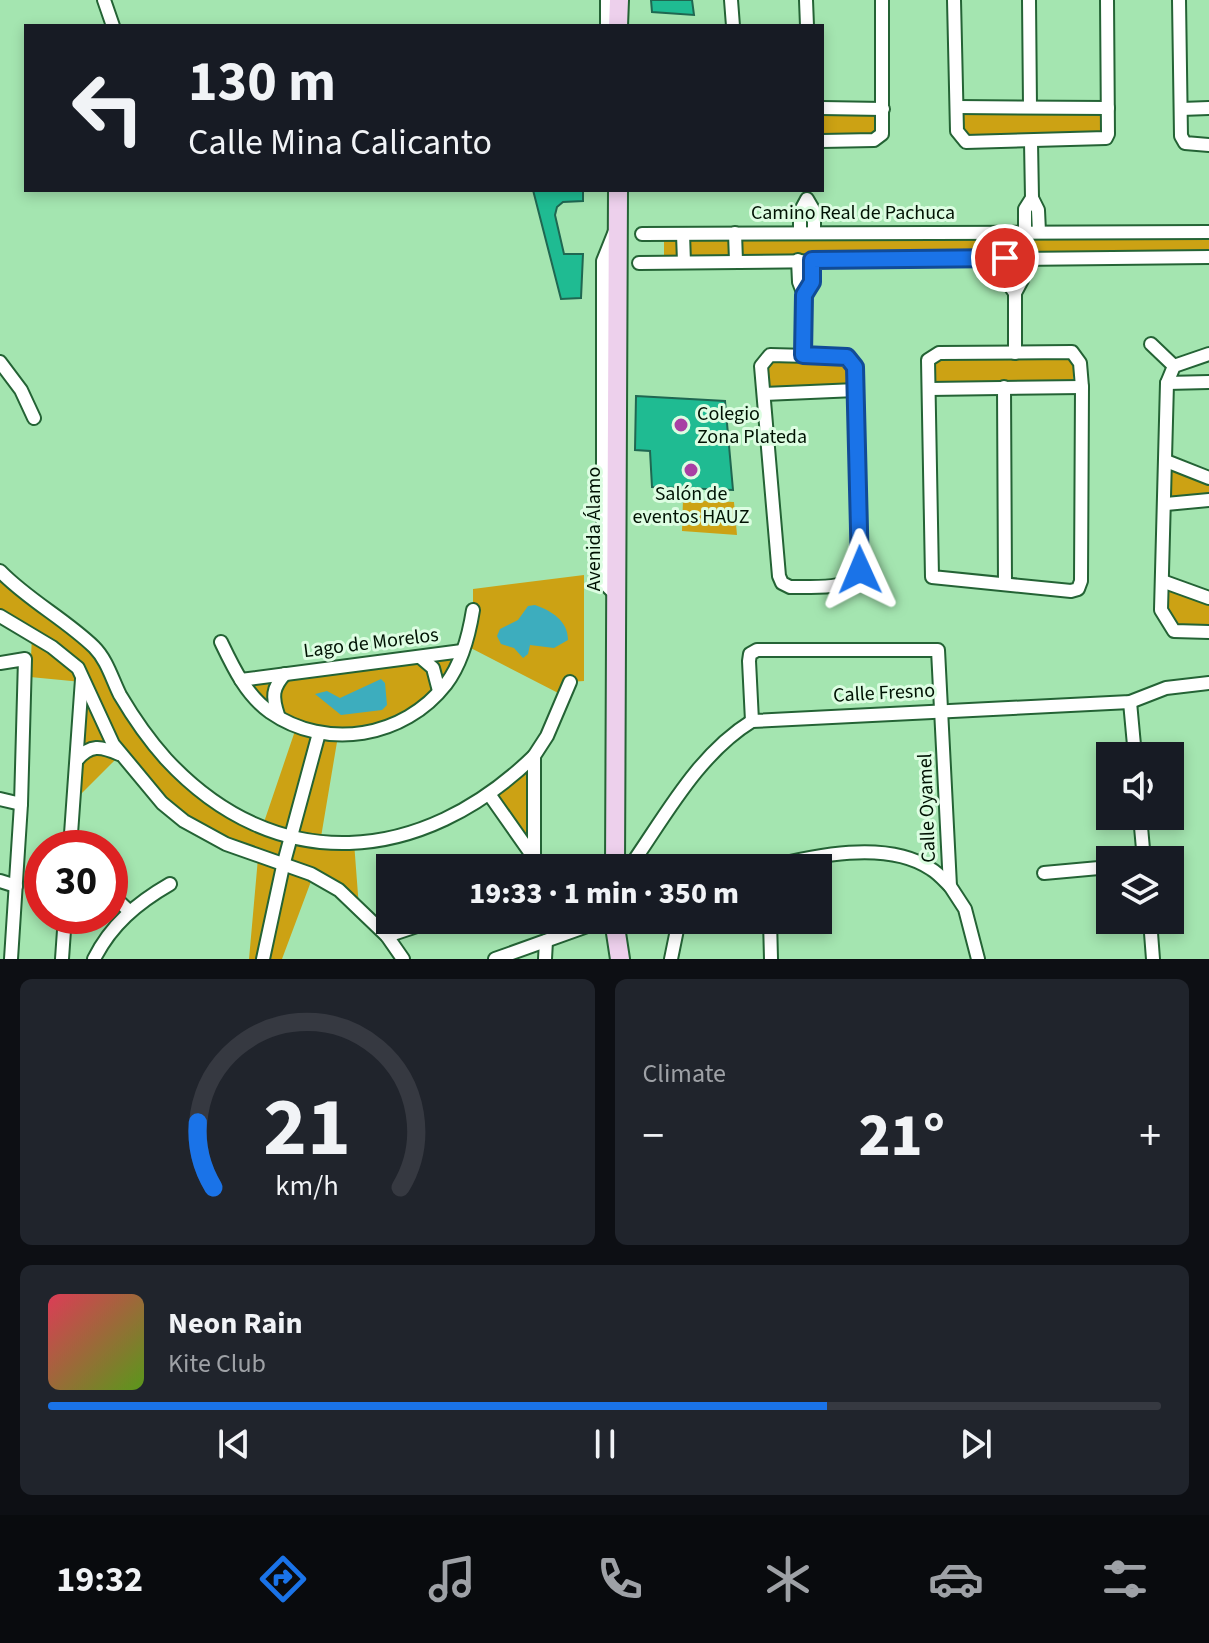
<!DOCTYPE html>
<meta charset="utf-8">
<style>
body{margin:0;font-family:"Source Sans 3",sans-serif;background:#20242c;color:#f1f3f6;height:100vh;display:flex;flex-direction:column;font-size:30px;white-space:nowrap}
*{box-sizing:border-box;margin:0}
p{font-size:26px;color:#9ea1a6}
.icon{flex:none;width:44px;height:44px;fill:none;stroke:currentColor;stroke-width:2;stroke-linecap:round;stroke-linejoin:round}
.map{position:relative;height:959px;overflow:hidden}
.drawer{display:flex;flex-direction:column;gap:20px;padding:20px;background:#0d0f14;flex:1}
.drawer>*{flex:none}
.guide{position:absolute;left:24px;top:24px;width:800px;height:168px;border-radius:0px;box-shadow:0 4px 12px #0003;background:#171b24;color:#f1f3f6;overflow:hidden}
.tools{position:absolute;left:1096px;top:742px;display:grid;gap:16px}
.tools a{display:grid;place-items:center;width:88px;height:88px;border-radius:0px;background:#171b24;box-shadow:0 4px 12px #0003;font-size:40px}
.speed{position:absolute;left:24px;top:830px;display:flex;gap:16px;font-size:40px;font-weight:700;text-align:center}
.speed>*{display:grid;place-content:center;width:104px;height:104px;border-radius:50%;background:#171b24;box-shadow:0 4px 12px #0003;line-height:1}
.speed .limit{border:12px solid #d22;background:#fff;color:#111}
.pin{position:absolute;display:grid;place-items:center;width:68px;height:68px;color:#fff;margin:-34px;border:4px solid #fff;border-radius:50%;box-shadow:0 2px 8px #0007}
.me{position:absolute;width:88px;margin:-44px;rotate:359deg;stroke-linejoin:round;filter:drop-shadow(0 0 6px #0008)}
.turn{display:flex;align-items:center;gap:28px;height:168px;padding:0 32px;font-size:36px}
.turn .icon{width:104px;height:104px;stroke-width:2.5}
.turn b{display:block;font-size:56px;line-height:68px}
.big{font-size:60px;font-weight:800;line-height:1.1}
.drawer .card{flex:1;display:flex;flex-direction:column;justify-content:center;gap:12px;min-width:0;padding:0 28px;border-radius:12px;background:#20242c}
.drawer .dial{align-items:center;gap:0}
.dial svg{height:208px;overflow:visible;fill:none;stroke:#363941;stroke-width:7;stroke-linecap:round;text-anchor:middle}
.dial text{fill:#f1f3f6;stroke:none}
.song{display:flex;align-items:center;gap:24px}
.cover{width:96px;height:96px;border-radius:12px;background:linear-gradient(135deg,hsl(350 70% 55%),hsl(90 70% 35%))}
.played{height:8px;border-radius:4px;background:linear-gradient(90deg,#1a73e8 70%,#363941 70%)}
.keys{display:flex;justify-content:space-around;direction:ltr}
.heat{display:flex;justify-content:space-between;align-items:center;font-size:44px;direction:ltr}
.drawer .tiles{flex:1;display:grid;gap:20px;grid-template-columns:1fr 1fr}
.card:last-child{grid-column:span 2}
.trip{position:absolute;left:376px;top:854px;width:456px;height:80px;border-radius:0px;background:#171b24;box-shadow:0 4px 12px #0003;font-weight:800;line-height:80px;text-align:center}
.tab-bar{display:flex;height:128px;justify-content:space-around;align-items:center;background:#090b0e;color:#9ea1a6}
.tab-bar .icon{width:56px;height:56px}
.tab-bar .selected{color:#1a73e8}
.tab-bar b{font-size:36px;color:#f1f3f6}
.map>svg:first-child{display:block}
</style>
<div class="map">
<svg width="1209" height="959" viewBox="0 0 1209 959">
<rect width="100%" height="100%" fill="#a4e5b0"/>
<g fill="#cca214">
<path d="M961 111H1102V135L961 136Z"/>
<path d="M822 112H879L876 136 822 137Z"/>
<path d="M1209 232V257L664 263V234Z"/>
<path d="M933 357H1073V380L934 382Z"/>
<path d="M848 359 849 383 767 387 766 360Z"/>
<path d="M1166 461 1209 478V500L1166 504Z"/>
<path d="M683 500 734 502 737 535 682 531Z"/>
<path d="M0 571 74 631 111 676 184 777 262 828 297 725 271 712 241 680 462 651 446 684 408 718 338 736 320 843 354 842 359 908 313 876 282 959H249L258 858 184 821 120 755 74 801 82 682 30 677 32 636 0 616Z"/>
<path d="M584 575V681L570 682 564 696 465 645 473 610V589Z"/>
<path d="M1162 581 1209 598V632L1174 631 1162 610Z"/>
<path d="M534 756V858L489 794Z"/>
</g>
<g fill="#3dadbe">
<path d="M535 605C552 611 568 621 568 640L554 648 530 645 528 654 523 658 514 648 501 644 497 636 500 629 518 620 528 606Z"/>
<path d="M381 679 385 683 387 705 382 710 341 715 315 694 327 691 340 698Z"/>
</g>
<g fill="#1fbb92" stroke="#1f6751" stroke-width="2">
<path d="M651 0H692L694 15 652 12Z"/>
<path d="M533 190H583V201L563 202 557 207 555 215 564 254H583L581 298 561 299Z"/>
<path d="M636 396 725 401 733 490 652 487 650 451 635 450Z"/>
</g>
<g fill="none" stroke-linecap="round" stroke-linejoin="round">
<defs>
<g id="street">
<path d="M104 0 113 26"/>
<path d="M607 0V26"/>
<path d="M731 0 733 26"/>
<path d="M806 0 807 26"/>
<path d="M954 0 957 131 966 142 1106 138 1108 134 1107 0"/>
<path d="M1029 0 1030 106"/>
<path d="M1179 0 1181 136 1185 143 1209 145"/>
<path d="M957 107 1108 108"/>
<path d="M822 108 883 109"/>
<path d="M1181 109 1209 108"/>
<path d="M822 141 874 140 882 134V0"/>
<path d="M1031 142 1032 198"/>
<path d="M615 231 603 261V582L616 595"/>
<path d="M800 231V212L807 199 814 211V231"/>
<path d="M1025 232V209L1032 198 1038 210 1039 232"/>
<path d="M735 233 736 261"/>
<path d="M642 234 1209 232"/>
<path d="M683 234 684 262"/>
<path d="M1005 258 1006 280 1015 293 1022 280V258"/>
<path d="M798 260 799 282 804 295 812 282V260"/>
<path d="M639 263 1209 257"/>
<path d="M1015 293V353"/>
<path d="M1151 344 1174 366"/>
<path d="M1072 352 1080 363 1082 387 1081 581 1078 589 1071 591 932 577 928 360 939 353Z"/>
<path d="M1209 354 1174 366 1167 383 1161 610 1174 631 1209 632"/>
<path d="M770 355 847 357 855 367 860 570C849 592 812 586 790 587L782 583 779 576 761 366Z"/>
<path d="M803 355 804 295"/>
<path d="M0 362 21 390 34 418"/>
<path d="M1167 383 1209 382"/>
<path d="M1004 387 1005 584"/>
<path d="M929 389 1082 387"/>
<path d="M764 394 856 390"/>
<path d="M1166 461 1209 478"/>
<path d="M1166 504 1209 500"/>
<path d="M0 571C28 600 65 619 94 647 107 660 112 679 120 695 133 717 148 739 166 759 276 878 422 865 534 756V868"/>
<path d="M1162 581 1209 598"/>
<path d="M0 616 52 647 78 668 113 744 162 803 184 821 226 844 311 874 339 890 387 936 403 959"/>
<path d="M221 642C233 667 246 695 270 712 326 751 404 738 446 684 462 663 469 635 473 610"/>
<path d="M420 657 433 668 439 691"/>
<path d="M0 663 25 659 21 804 11 959"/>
<path d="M241 680 462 651"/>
<path d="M1130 702 1135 756"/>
<path d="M278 715C272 697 272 688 285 674"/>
<path d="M752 721 749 661 750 654 757 650H938L950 886 965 909 978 959"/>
<path d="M534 756 547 736 570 682"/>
<path d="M77 760C90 744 101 746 119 754"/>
<path d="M489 794 534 858"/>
<path d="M0 799 21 804"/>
<path d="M1140 816 1144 860"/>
<path d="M70 848 82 679"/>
<path d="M629 868C665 817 697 755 752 721L1130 702 1166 688 1209 683"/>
<path d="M765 868C812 856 887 839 931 869 938 873 944 880 950 886"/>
<path d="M1044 873 1110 867"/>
<path d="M0 881 16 886"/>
<path d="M110 893 129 911"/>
<path d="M770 920 771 959"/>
<path d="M1150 920 1153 959"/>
<path d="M387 936 435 920"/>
<path d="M62 959 65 916"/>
<path d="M94 959C111 925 137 903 170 884"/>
<path d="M263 959 283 866 319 733"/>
<path d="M495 959 604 920"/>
<path d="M545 959 546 941"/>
<path d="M671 959 679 920"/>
</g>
<g id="secondary">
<path d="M618 26 619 0"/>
<path d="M615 868 618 190"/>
<path d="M614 920 620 959"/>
</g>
</defs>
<use href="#street" stroke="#246335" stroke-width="16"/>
<use href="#secondary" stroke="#246335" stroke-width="22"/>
<use href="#street" stroke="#fff" stroke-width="12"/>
<use href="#secondary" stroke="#edd0ec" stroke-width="18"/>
</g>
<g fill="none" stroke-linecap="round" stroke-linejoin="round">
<defs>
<path id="route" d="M860 570 855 367 847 357 803 355 804 295 812 282V260L1005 258"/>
</defs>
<use href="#route" stroke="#114b97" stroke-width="20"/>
<use href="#route" stroke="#1a73e8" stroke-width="14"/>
</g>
<g fill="#a840a4" stroke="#ddfde2" stroke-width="3">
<circle cx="681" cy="425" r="8"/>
<circle cx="691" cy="470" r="8"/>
</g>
<g text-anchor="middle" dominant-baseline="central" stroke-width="6" stroke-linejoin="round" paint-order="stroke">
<g font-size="20" fill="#001203" stroke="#ddfde2">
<text x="853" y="213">Camino Real de Pachuca</text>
<text transform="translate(594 529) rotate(-90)">Avenida Álamo</text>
<text transform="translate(371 643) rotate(-7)">Lago de Morelos</text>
<text transform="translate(884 693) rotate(-3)">Calle Fresno</text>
<text transform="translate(927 808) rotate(-92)">Calle Oyamel</text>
</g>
<g font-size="20" fill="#001203" stroke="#ddfde2" text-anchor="start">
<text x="697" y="414">Colegio<tspan x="697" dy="23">Zona Plateda</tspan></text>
<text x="691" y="494" text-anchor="middle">Salón de<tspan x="691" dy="23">eventos HAUZ</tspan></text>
</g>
</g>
</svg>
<div class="tools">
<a><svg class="icon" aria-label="sound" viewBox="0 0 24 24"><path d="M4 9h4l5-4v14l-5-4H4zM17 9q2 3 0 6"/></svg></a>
<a><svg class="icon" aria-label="layers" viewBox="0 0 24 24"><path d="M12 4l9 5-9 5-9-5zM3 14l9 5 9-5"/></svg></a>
</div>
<div class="speed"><div class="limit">30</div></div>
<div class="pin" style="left:1005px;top:258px;background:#d93025"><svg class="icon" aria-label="arrive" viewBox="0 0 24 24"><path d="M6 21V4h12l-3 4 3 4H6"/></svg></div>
<svg class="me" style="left:860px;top:570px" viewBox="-20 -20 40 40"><path d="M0-17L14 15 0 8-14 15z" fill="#1a73e8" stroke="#fff" stroke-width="4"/></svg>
<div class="trip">19:33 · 1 min · 350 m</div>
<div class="guide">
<div class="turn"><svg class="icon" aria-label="left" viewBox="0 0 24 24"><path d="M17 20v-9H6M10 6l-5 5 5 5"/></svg><div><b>130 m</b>Calle Mina Calicanto</div></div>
</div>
</div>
<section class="drawer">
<div class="tiles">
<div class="card dial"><svg viewBox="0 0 100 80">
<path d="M14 69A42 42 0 1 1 86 69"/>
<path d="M14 69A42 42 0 0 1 8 44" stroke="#1a73e8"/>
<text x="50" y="56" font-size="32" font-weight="700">21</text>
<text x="50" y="72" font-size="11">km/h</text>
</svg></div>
<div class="card"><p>Climate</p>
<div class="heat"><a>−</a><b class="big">21°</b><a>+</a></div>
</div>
<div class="card">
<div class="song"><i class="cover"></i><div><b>Neon Rain</b><p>Kite Club</p></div></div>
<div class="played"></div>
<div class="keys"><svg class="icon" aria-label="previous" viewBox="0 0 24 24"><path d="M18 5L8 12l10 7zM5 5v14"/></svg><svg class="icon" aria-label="pause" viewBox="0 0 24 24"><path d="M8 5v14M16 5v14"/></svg><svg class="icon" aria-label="next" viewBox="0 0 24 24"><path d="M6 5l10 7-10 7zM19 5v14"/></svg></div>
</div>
</div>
</section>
<nav class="tab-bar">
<b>19:32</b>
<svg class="icon selected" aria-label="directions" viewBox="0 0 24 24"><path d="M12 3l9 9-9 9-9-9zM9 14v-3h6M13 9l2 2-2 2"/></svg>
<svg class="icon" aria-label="music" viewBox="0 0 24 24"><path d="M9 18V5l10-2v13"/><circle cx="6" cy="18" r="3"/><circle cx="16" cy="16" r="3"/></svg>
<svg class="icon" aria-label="phone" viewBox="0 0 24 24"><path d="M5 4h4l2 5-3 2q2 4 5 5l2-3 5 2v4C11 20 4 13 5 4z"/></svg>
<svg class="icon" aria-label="climate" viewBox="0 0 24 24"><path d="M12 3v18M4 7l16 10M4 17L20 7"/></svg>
<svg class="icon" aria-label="car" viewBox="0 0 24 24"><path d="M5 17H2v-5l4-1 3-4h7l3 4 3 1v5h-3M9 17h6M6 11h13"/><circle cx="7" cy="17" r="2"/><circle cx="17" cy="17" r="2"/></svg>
<svg class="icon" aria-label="filters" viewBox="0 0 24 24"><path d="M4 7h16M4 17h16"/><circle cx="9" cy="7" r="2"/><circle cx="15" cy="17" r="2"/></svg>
</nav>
